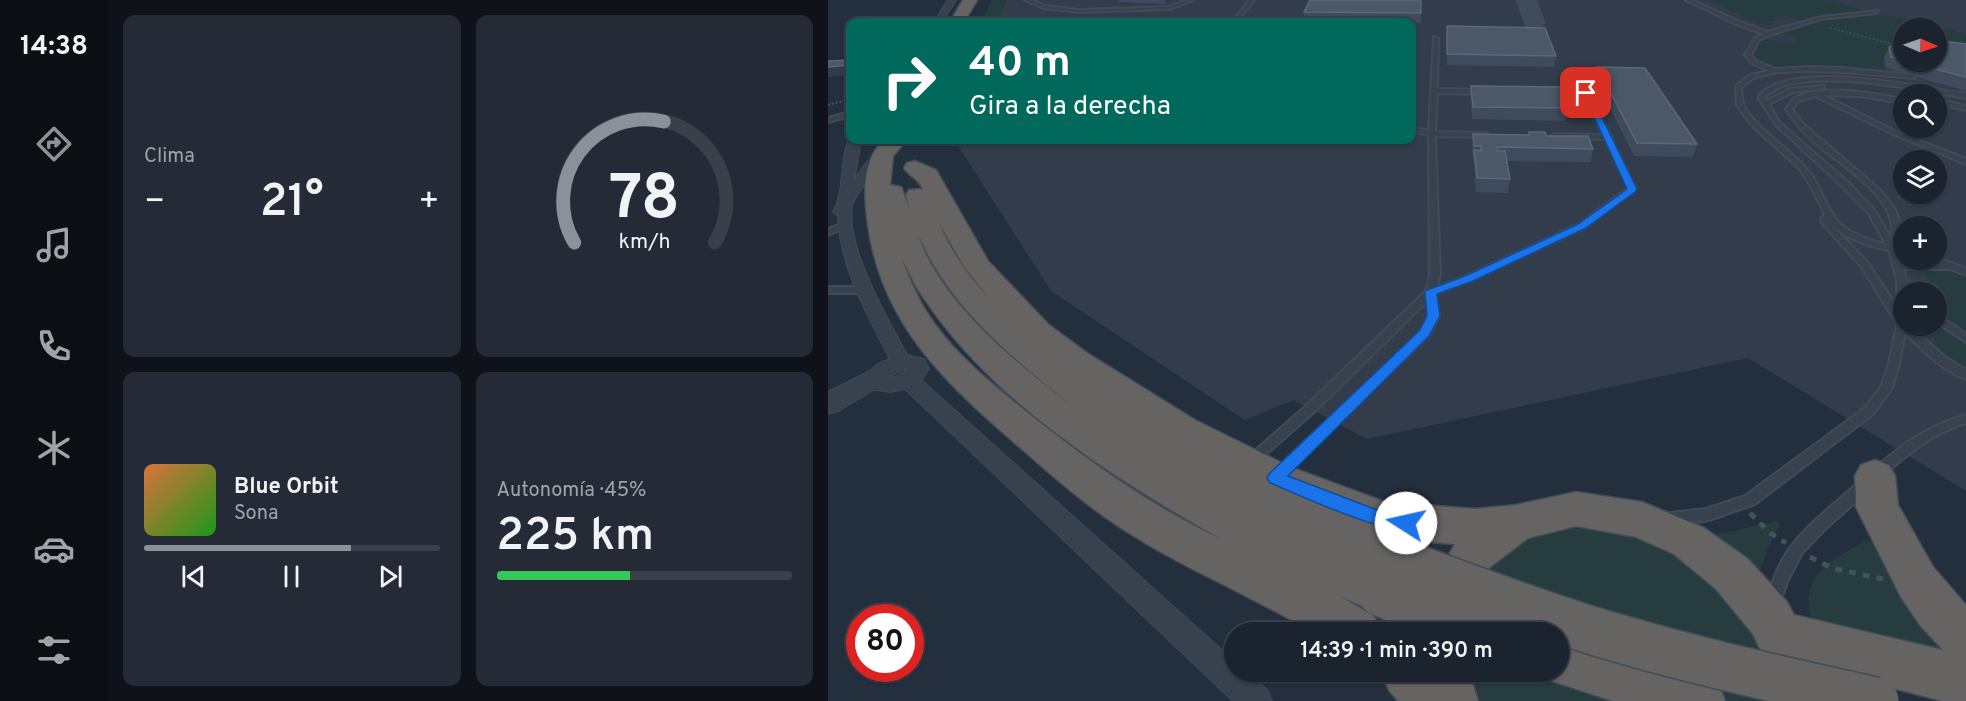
<!DOCTYPE html>
<html lang="es">
<meta charset="utf-8">
<style>
body{margin:0;font-family:Overpass,sans-serif;background:#242b36;color:#f1f3f6;height:100vh;display:flex;flex-direction:column;font-size:22px;white-space:nowrap}
*{box-sizing:border-box;margin:0}
p{font-size:20px;color:#a0a4aa}
.icon{flex:none;width:33px;height:33px;fill:none;stroke:currentColor;stroke-width:2;stroke-linecap:round;stroke-linejoin:round}
.map{position:relative;flex:1;overflow:hidden}
.side{display:flex;flex-direction:column;gap:15px;padding:15px;background:#0f1319;width:720px}
.side>*{flex:none}
.guide{position:absolute;left:18px;top:18px;width:570px;height:126px;border-radius:12px;box-shadow:0 2px 4px #0004,0 0 0 2px #39404a;background:#00695c;color:#fff;overflow:hidden}
.needle{width:39px;rotate:92deg}
.tools{position:absolute;left:1065px;top:18px;display:grid;gap:12px}
.tools a{display:grid;place-items:center;width:54px;height:54px;border-radius:50%;background:#1b232e;box-shadow:0 2px 4px #0004,0 0 0 2px #39404a;font-size:30px}
.speed{position:absolute;left:18px;top:604px;display:flex;gap:12px;font-size:30px;font-weight:700;text-align:center}
.speed>*{display:grid;place-content:center;width:78px;height:78px;border-radius:50%;background:#1b232e;box-shadow:0 2px 4px #0004,0 0 0 2px #39404a;line-height:1}
.speed .limit{border:9px solid #d22;background:#fff;color:#111}
.pin{position:absolute;display:grid;place-items:center;width:51px;height:51px;color:#fff;margin:-26px;border-radius:12px;box-shadow:0 3px 9px #0006}
.me{position:absolute;width:66px;margin:-33px;rotate:280deg;stroke-linejoin:round;filter:drop-shadow(0 0 4px #0008)}
.turn{display:flex;align-items:center;gap:21px;height:126px;padding:0 24px;font-size:27px}
.turn .icon{width:78px;height:78px;stroke-width:2.5}
.turn b{display:block;font-size:42px;line-height:51px}
.big{font-size:45px;font-weight:600;line-height:1.1}
.side .card{flex:1;display:flex;flex-direction:column;justify-content:center;gap:9px;min-width:0;padding:0 21px;border-radius:12px;background:#242b36}
.side .dial{align-items:center;gap:0}
.dial svg{height:156px;overflow:visible;fill:none;stroke:#39404a;stroke-width:7;stroke-linecap:round;text-anchor:middle}
.dial text{fill:#f1f3f6;stroke:none}
.song{display:flex;align-items:center;gap:18px}
.cover{width:72px;height:72px;border-radius:9px;background:linear-gradient(135deg,hsl(20 70% 55%),hsl(120 70% 35%))}
.played{height:6px;border-radius:3px;background:linear-gradient(90deg,#8c9099 70%,#39404a 70%)}
.keys{display:flex;justify-content:space-around;direction:ltr}
.heat{display:flex;justify-content:space-between;align-items:center;font-size:33px;direction:ltr}
.charge{height:9px;border-radius:4px;background:linear-gradient(90deg,#34c759 45%,#39404a 0)}
.side .tiles{flex:1;display:grid;gap:15px;grid-template-columns:repeat(2,1fr)}
.trip{position:absolute;left:396px;top:622px;width:345px;height:60px;border-radius:30px;background:#1b232e;box-shadow:0 2px 4px #0004,0 0 0 2px #39404a;font-weight:600;line-height:60px;text-align:center}
main{display:flex;flex:1;min-height:0}
.tabs{display:flex;flex-direction:column;width:108px;justify-content:space-around;align-items:center;background:#0b0e12;color:#a0a4aa}
.tabs .icon{width:42px;height:42px}
.tabs .active{color:#8c9099}
.tabs b{font-size:27px;color:#f1f3f6}
.map>svg:first-child{display:block}
</style>
<main>
<nav class="tabs">
<b>14:38</b>
<svg class="icon active" aria-label="directions" viewBox="0 0 24 24"><path d="M12 3l9 9-9 9-9-9zM9 14v-3h6M13 9l2 2-2 2"/></svg>
<svg class="icon" aria-label="music" viewBox="0 0 24 24"><path d="M9 18V5l10-2v13"/><circle cx="6" cy="18" r="3"/><circle cx="16" cy="16" r="3"/></svg>
<svg class="icon" aria-label="phone" viewBox="0 0 24 24"><path d="M5 4h4l2 5-3 2q2 4 5 5l2-3 5 2v4C11 20 4 13 5 4z"/></svg>
<svg class="icon" aria-label="climate" viewBox="0 0 24 24"><path d="M12 3v18M4 7l16 10M4 17L20 7"/></svg>
<svg class="icon" aria-label="car" viewBox="0 0 24 24"><path d="M5 17H2v-5l4-1 3-4h7l3 4 3 1v5h-3M9 17h6M6 11h13"/><circle cx="7" cy="17" r="2"/><circle cx="17" cy="17" r="2"/></svg>
<svg class="icon" aria-label="filters" viewBox="0 0 24 24"><path d="M4 7h16M4 17h16"/><circle cx="9" cy="7" r="2"/><circle cx="15" cy="17" r="2"/></svg>
</nav>
<section class="side">
<div class="tiles">
<div class="card"><p>Clima</p>
<div class="heat"><a>−</a><b class="big">21°</b><a>+</a></div>
</div>
<div class="card dial"><svg viewBox="0 0 100 80">
<path d="M14 69A42 42 0 1 1 86 69"/>
<path d="M14 69A42 42 0 0 1 60 7" stroke="#8c9099"/>
<text x="50" y="56" font-size="32" font-weight="700">78</text>
<text x="50" y="72" font-size="11">km/h</text>
</svg></div>
<div class="card">
<div class="song"><i class="cover"></i><div><b>Blue Orbit</b><p>Sona</p></div></div>
<div class="played"></div>
<div class="keys"><svg class="icon" aria-label="previous" viewBox="0 0 24 24"><path d="M18 5L8 12l10 7zM5 5v14"/></svg><svg class="icon" aria-label="pause" viewBox="0 0 24 24"><path d="M8 5v14M16 5v14"/></svg><svg class="icon" aria-label="next" viewBox="0 0 24 24"><path d="M6 5l10 7-10 7zM19 5v14"/></svg></div>
</div>
<div class="card"><p>Autonomía · 45%</p><b class="big">225 km</b><div class="charge"></div></div>
</div>
</section>
<div class="map">
<svg width="1138" height="701" viewBox="0 0 1138 701">
<rect width="100%" height="100%" fill="#242f3e"/>
<path fill="#323c4b" fill-rule="evenodd" d="M178 0H1138V491L920 358 539 439 465 400 417 420 223 291 129 144 130 140H584V22H169ZM1076 28H1108V62H1076ZM1076 94H1108V128H1076ZM1076 160H1108V194H1076ZM1076 226H1108V260H1076ZM1076 292H1108V326H1076Z"/>
<g fill="#263c3f">
<path d="M164 0H178L169 22H153Z"/>
<path d="M880 0H998L1035 10 974 20 958 16 944 18 948 20 943 22 948 24C931 29 897 7 880 0Z"/>
<path d="M1049 13 1100 23 1138 34V53L1109 45 1108 28H1076L1075 46 1065 48 1055 56 1054 63 1058 71 1003 66 944 67 926 57 929 44 935 39 961 43 975 40 952 32 1006 18Z"/>
<path d="M256 18 376 20 373 22H250Z"/>
<path d="M1109 268 1138 276V337L1109 311 1108 292H1101L1097 272Z"/>
<path d="M1109 323 1138 344V371C1116 357 1106 353 1105 326H1108Z"/>
<path d="M949 521 952 524 941 545 930 577 876 534 896 533Z"/>
<path d="M757 524 798 530 838 546 877 572 937 650 952 701H641L634 672H730V633H631L657 566 685 542 719 528Z"/>
<path d="M1039 540 1047 544 1138 657 982 619C982 612 979 602 981 595 986 566 1015 554 1039 540Z"/>
</g>
<g fill="none" stroke-linecap="round" stroke-linejoin="round">
<path fill="#3f4a5a" fill-rule="evenodd" d="M687 0H709L718 23 714 28 706 30 698 28Z"/>
<defs>
<g id="service">
<path d="M197 0H203L217 6 252 10 341 7 359 0H365L342 9 252 12 216 8Z"/>
<path d="M422 0H426L408 22H404Z"/>
<path d="M858 0H863L912 22 940 32 993 17 1050 11 1048 13 993 19 942 35 931 40 923 55 928 61 947 69 980 67 1014 68 1085 75 1087 76V78L1014 72 980 71 949 72 925 78 913 88C914 94 913 101 916 106 926 128 965 150 981 172 994 189 999 213 1016 227 1028 236 1043 241 1058 244L1041 214 1016 188 948 125 930 97 931 96C935 92 941 87 946 85 991 66 1090 86 1138 94V98C1087 89 1000 71 952 87 946 89 941 94 936 97L938 101 962 89 996 86V88L994 89 965 92 941 104 952 123 1022 184 1047 211 1063 238C1073 198 1010 164 985 141 974 131 966 121 958 109 961 105 963 101 967 98 993 83 1047 94 1076 99V103L1032 96 995 95 1069 132 1138 159V164L1065 134 987 96 969 102 964 109 974 123 1052 190 1066 208 1074 228 1070 246 1076 247V253L1070 252 1074 263H1112L1116 260 1138 269V275L1122 269H1075L1078 279 1091 292H1081L1079 290V292H1076V326H1081L1117 357 1138 370V379C1114 371 1095 350 1077 333L1071 364 1064 388 1045 414 927 504 878 521 838 524 833 522 831 518 833 514 878 509 917 496 1037 408 1053 387 1061 364 1069 324 1033 266 994 223 993 218 997 214 983 187 973 170 928 129 915 114 909 105 908 86 922 75 941 71 924 63 917 55 927 38 936 34 908 24ZM1004 225C1020 240 1040 246 1061 250L1069 280V307L1039 262Z"/>
<path d="M606 37 610 38 609 89 656 90 659 92 656 94 609 93 607 132 658 133 661 135 658 137 607 136 612 275 609 287 638 276 751 224 800 188 777 139 727 138 724 136 727 134 775 135 756 95H720L717 93 718 92H760L782 135 784 137 783 138 808 189 757 228 644 280 608 293 611 316 601 335 455 478 451 479 447 478 445 474 447 470 593 331 601 316 599 301 486 412 428 463 424 465 420 463 418 460 420 457 478 406 598 291 602 275 601 135 584 131V127L601 131Z"/>
<path d="M1108 99 1138 106V110L1108 103Z"/>
<path d="M22 112V116L0 122V118Z"/>
<path d="M11 225H14V229L0 235V229Z"/>
<path d="M0 287H32L37 290 32 293H0Z"/>
<path d="M1108 314 1138 334V342L1108 322Z"/>
<path d="M1138 415V423C1104 434 1080 453 1054 477L1050 478 1046 477 1044 473 1046 469C1077 442 1098 427 1138 415Z"/>
<path d="M1036 481 1041 482 1042 486 1041 490 997 529 974 553 959 582 950 608 945 610 940 608 937 603C942 588 947 573 955 559 973 528 1005 506 1031 482Z"/>
</g>
<g id="minor">
<path d="M120 0H128L114 22H106Z"/>
<path d="M22 137V140H33L26 181C33 170 42 154 55 150L61 154C53 166 27 192 24 206 17 246 60 320 79 355L96 359 101 369 93 380 406 661V672H419L439 690 444 701H405L77 389 62 392 43 389 38 377C44 367 51 363 62 359 39 313 12 268 10 216L5 212C17 193 11 159 22 137ZM75 369H80L67 377 59 378Z"/>
</g>
<path id="tertiary" d="M48 368 57 371 61 377 57 383 10 411 0 414V392Z"/>
<g id="trunk">
<path d="M135 0H149L136 22H122Z"/>
<path d="M56 140H75L77 142 65 156 62 185 73 187 81 207 78 195 81 190 95 189C90 178 82 177 76 168L79 163 87 161 108 170 160 261 221 325 259 353 367 420 462 467 557 502 647 509 688 505 748 492 814 502 876 528 920 559 959 602 966 615 1115 650 1092 625 1073 597 1028 507 1027 476 1033 465 1047 460 1061 465 1067 476 1070 505 1105 567 1138 605V701H1115L994 670 1000 701H948L943 672 925 634 888 589 846 554 808 537 748 526 700 538 662 567 636 617 619 623 602 617 595 601 627 544 564 539 584 547 590 561 584 575 571 580 577 593 570 608 554 615 511 596 546 616 553 633C538 633 499 636 485 633 478 631 469 623 462 619 445 610 427 601 410 592 375 574 339 557 306 536 266 512 230 481 195 450 121 386 54 327 40 225 36 195 33 161 56 140ZM110 221 135 265 160 297C139 275 122 249 110 221ZM90 234C122 309 188 361 250 410 194 368 112 304 90 234ZM73 257C80 270 86 284 95 297 167 404 283 476 393 539 322 506 262 462 201 414 164 384 123 352 98 311 87 293 80 275 73 257Z"/>
<path d="M730 634 871 675 890 682 897 701H785L712 677 710 672H730Z"/>
<path d="M553 672H641L650 701H570L561 690Z"/>
</g>
</defs>
<use href="#service" stroke="#414a57" stroke-width="4"/>
<use href="#minor" stroke="#414a57" stroke-width="2"/>
<use href="#tertiary" stroke="#414a57" stroke-width="2"/>
<use href="#trunk" stroke="#434c59" stroke-width="3"/>
<path stroke="#3f5557" stroke-width="1.5" stroke-dasharray="2 2" stroke-linecap="butt" d="M1002 28 1076 47"/>
<path stroke="#3f5557" stroke-width="2" stroke-dasharray="2 2" stroke-linecap="butt" d="M0 105 16 101 22 94"/>
<path stroke="#3f5557" stroke-width="3" stroke-dasharray="3 3" stroke-linecap="butt" d="M1070 197 1083 205"/>
<g stroke="#3f5557" stroke-width="5" stroke-dasharray="7 7" stroke-linecap="butt">
<path d="M922 513 942 533 958 543"/>
<path d="M982 557 1004 568 1055 579"/>
</g>
<use href="#service" fill="#38414e" fill-rule="evenodd"/>
<use href="#minor" fill="#38414e" fill-rule="evenodd"/>
<use href="#tertiary" fill="#38414e" fill-rule="evenodd"/>
<use href="#trunk" fill="#656462" fill-rule="evenodd"/>
<defs>
<g id="trunk-bridge">
<path d="M568 561C635 586 701 611 769 632 861 660 954 680 1047 701"/>
<path d="M554 593 653 633"/>
</g>
</defs>
<use href="#trunk-bridge" stroke="#434c59" stroke-width="50" stroke-linecap="butt"/>
<use href="#trunk-bridge" stroke="#656462" stroke-width="47"/>
</g>
<g fill="#3f4b5c">
<path d="M291 0H343L338 4 291 2Z"/>
<path d="M593 0V23L477 22 476 12Z"/>
<path d="M619 26 728 56 726 67 619 65Z"/>
<path d="M1076 38V62H1108L1138 44V91L1058 68 1056 58 1061 47Z"/>
<path d="M769 67 869 144 865 157 806 156 767 78Z"/>
<path d="M643 86 740 108 738 121 644 119 643 98Z"/>
<path d="M701 132 765 149 763 162 679 161 682 179 680 193 648 192 646 160H645L644 147 645 134 700 135Z"/>
</g>
<g fill="#2f3b4b">
<path d="M337 0H343L338 4Z"/>
<path d="M22 65V75L0 77V67Z"/>
</g>
<g fill="#4b5868" stroke="#5c6777" stroke-width="1.5">
<path d="M482 0H593V13L476 12Z"/>
<path d="M619 26 717 28 728 56 619 54Z"/>
<path d="M1076 38V60L1063 57 1061 47Z"/>
<path d="M1108 40 1138 44V77L1080 62H1108Z"/>
<path d="M22 60V65L0 67V61Z"/>
<path d="M769 67 817 68 869 144 809 143Z"/>
<path d="M643 86 732 87 740 108 645 107Z"/>
<path d="M701 132H717L718 136H760L765 149 669 147V151H677L682 179 649 178 646 150 653 151V146H646L645 134 701 135Z"/>
</g>
<path fill="#1a73e8" stroke="#114b97" stroke-width="1.5" d="M758 91 762 93 809 189 807 192 758 228 645 281 609 294 612 316 601 336 460 476 557 513 584 517 587 523 584 528C559 537 470 494 442 483L439 478 442 473 591 331 599 316 597 292 599 290 637 276 750 224 799 189 755 93Z"/>
</svg>
<div class="tools">
<a><svg class="needle" viewBox="-14 -14 28 28"><path d="M0-13l5 13h-10z" fill="#e53935"/><path d="M0 13l5-13h-10z" fill="#a0a4aa"/></svg></a>
<a><svg class="icon" aria-label="search" viewBox="0 0 24 24"><circle cx="10" cy="10" r="6"/><path d="M15 15l6 6"/></svg></a>
<a><svg class="icon" aria-label="layers" viewBox="0 0 24 24"><path d="M12 4l9 5-9 5-9-5zM3 14l9 5 9-5"/></svg></a>
<a>+</a>
<a>−</a>
</div>
<div class="speed"><div class="limit">80</div></div>
<div class="pin" style="left:758px;top:93px;background:#d93025"><svg class="icon" aria-label="arrive" viewBox="0 0 24 24"><path d="M6 21V4h12l-3 4 3 4H6"/></svg></div>
<svg class="me" style="left:578px;top:523px" viewBox="-20 -20 40 40"><circle r="19" fill="#fff"/><path d="M0-13L10 11 0 6-10 11z" fill="#1a73e8"/></svg>
<div class="trip">14:39 · 1 min · 390 m</div>
<div class="guide">
<div class="turn"><svg class="icon" aria-label="right" viewBox="0 0 24 24"><path d="M7 20v-9h11M14 6l5 5-5 5"/></svg><div><b>40 m</b>Gira a la derecha</div></div>
</div>
</div>
</main>
